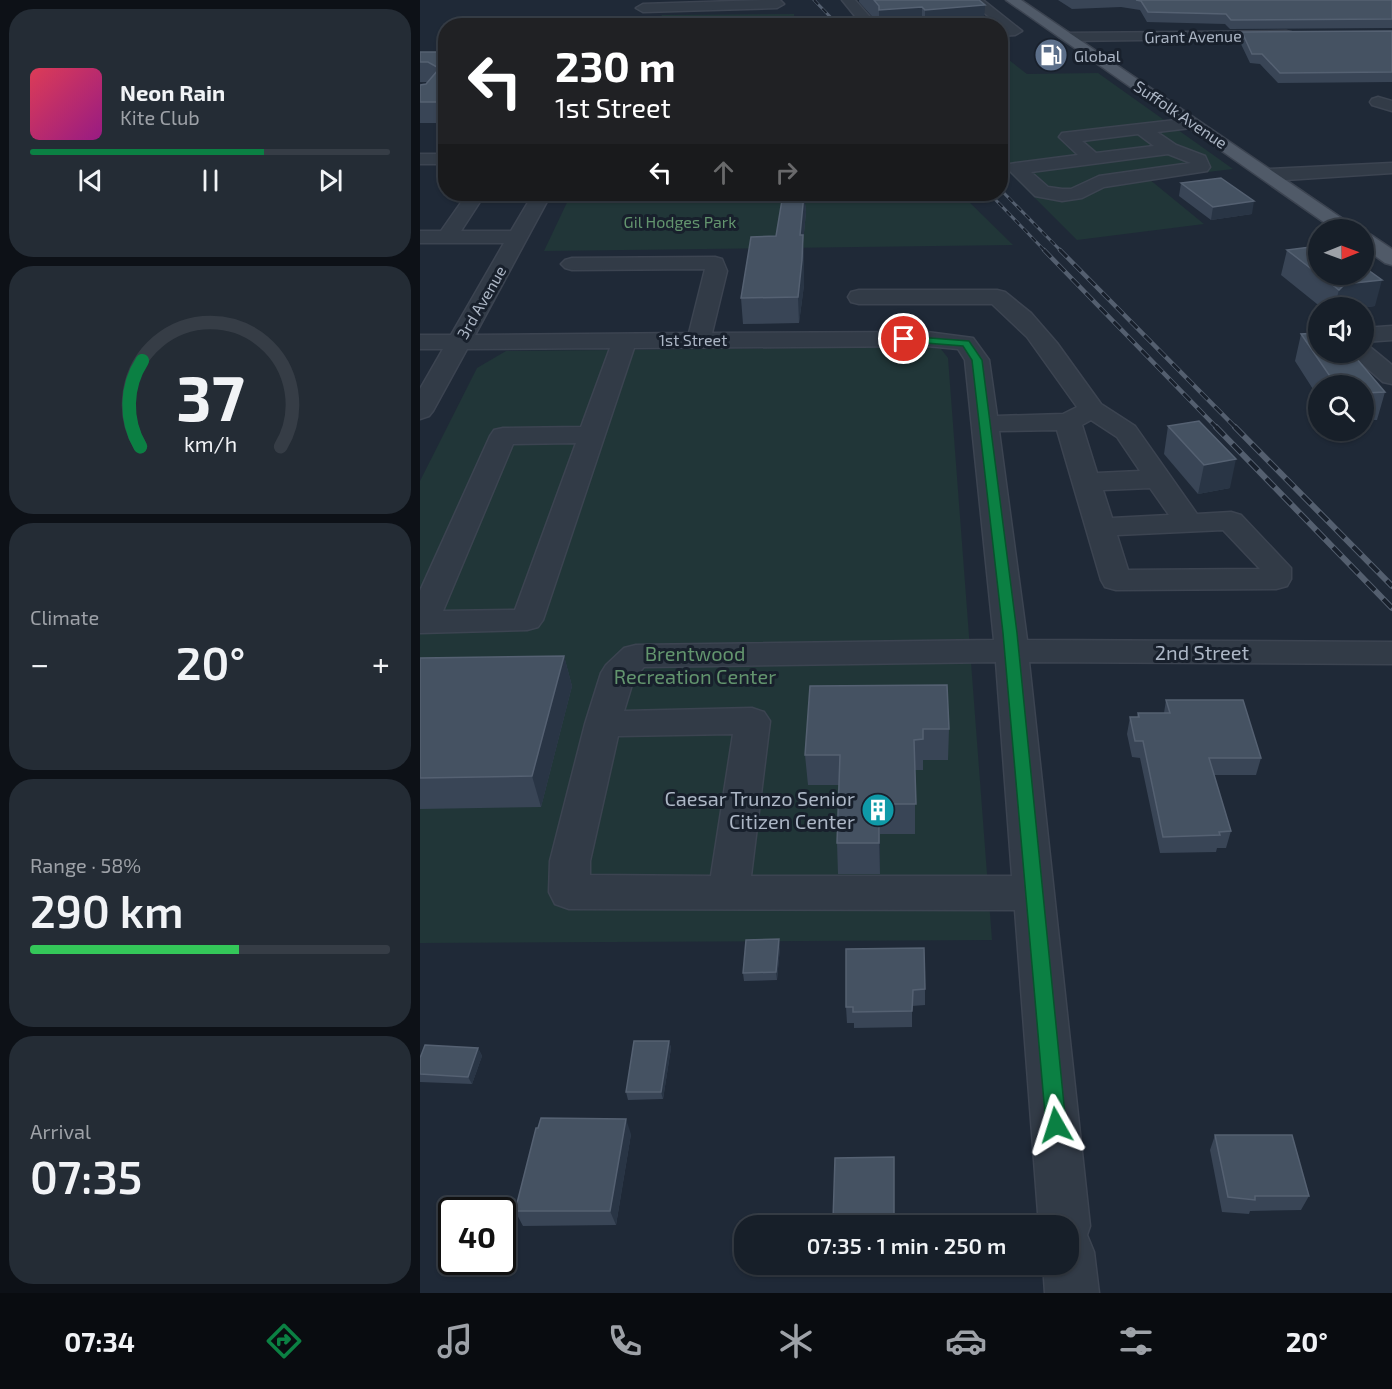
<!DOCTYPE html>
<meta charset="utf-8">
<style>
body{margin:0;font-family:"Exo 2",sans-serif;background:#242c35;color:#f1f3f6;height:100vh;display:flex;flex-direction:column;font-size:22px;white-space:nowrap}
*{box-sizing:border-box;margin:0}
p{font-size:20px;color:#9ea2a8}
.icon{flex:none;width:33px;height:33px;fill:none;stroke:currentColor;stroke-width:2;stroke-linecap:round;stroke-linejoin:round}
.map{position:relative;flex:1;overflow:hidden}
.panel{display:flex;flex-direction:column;gap:9px;padding:9px;background:#0d1117;width:420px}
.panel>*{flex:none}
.hud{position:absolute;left:18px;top:18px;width:570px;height:183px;border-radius:24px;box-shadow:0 2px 4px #0004,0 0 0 2px #363d46;background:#202124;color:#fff;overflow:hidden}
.needle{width:39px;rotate:89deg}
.fabs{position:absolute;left:888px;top:219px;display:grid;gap:12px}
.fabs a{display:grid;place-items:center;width:66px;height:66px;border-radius:50%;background:#171f29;box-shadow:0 2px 4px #0004,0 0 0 2px #363d46;font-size:30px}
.speed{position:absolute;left:18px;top:1197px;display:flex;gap:12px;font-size:30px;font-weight:700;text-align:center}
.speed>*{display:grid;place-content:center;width:78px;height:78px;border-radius:50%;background:#171f29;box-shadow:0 2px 4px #0004,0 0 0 2px #363d46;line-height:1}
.speed .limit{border:3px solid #111;border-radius:9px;background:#fff;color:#111}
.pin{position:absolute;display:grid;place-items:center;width:51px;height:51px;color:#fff;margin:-26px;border:3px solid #fff;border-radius:50%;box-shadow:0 2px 6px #0007}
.me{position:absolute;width:66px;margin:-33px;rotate:354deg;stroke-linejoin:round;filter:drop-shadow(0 0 4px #0008)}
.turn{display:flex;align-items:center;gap:21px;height:126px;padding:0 18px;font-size:27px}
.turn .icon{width:78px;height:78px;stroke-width:2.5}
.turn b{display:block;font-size:42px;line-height:51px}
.lanes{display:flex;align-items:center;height:57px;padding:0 18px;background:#0003;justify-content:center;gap:30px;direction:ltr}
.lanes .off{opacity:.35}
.big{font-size:45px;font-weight:600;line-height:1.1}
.panel .tile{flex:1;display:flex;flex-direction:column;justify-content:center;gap:9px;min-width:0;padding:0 21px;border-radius:24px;background:#242c35}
.panel .dial{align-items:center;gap:0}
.dial svg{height:156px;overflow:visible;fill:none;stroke:#363d46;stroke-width:7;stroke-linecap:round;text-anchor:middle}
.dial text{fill:#f1f3f6;stroke:none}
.song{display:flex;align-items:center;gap:18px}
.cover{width:72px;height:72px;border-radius:9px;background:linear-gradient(135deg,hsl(350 70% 55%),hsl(310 70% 35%))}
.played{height:6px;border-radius:3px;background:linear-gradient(90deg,#0b8043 65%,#363d46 65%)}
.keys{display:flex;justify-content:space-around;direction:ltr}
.heat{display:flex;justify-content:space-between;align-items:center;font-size:33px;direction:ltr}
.charge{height:9px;border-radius:4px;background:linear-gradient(90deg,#34c759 58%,#363d46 0)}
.trip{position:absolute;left:314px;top:1215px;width:345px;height:60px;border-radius:24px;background:#171f29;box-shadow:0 2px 4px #0004,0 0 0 2px #363d46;font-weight:600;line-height:60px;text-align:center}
.tabs{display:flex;height:96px;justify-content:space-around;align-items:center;background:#090c10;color:#9ea2a8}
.tabs .icon{width:42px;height:42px}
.tabs .current{color:#0b8043}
.tabs b{font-size:27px;color:#f1f3f6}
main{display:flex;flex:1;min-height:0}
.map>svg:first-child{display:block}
</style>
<main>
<section class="panel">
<div class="tile">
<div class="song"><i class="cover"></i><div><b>Neon Rain</b><p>Kite Club</p></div></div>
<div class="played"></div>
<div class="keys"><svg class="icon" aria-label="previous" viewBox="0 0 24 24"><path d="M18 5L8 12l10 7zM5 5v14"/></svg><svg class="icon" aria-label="pause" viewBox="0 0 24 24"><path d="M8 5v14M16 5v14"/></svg><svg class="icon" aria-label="next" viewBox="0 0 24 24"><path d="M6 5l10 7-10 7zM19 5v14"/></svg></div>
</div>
<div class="tile dial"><svg viewBox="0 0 100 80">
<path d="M14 69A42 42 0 1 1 86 69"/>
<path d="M14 69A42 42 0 0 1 15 25" stroke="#0b8043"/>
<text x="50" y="56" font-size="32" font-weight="700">37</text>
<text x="50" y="72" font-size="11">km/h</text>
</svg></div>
<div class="tile"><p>Climate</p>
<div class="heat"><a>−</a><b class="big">20°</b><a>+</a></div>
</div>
<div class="tile"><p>Range · 58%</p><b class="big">290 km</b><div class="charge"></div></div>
<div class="tile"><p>Arrival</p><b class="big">07:35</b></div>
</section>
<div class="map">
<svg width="972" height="1293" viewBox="0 0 972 1293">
<rect width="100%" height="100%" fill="#1f2937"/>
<g fill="#213638">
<path d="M374 14 375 25H236L242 15Z"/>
<path d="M580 53 607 74 678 73 813 169 729 179 784 224 657 240 581 164Z"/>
<path d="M151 194H541L593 245 124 251Z"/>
<path d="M506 347 521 349 528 358 572 940 0 943V481L57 368 86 351Z"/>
</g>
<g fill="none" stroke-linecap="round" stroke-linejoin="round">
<defs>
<g id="minor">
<path d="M346 0H360L364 4 357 8 223 12 216 8 223 4Z"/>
<path d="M422 0H435L458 26H443Z"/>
<path d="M549 0H563L602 31 595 35 580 36V26Z"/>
<path d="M866 31 871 32 873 35 871 38 646 41 639 37 646 33Z"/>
<path d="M958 97 972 101V111L952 105 950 102 952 99Z"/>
<path d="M773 118 781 123 779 127 737 132 756 145 785 156 790 167 787 171 684 187 662 198 642 201 615 196 587 168 590 164 596 163 658 155 639 137 642 133ZM718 134 734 146 676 153 662 141ZM748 154 771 163 679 176 651 189H642L628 187 611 172Z"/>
<rect x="0" y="154" width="26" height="10"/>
<path d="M972 163V173L850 181 844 179 841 175 844 171 850 169Z"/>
<path d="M47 194H65L41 231H91L113 194H131L55 335 269 333 285 269 152 270 145 268 141 264 145 260 152 258 295 257 302 259 307 271 292 333 507 332 553 338 569 360 577 416 643 414 657 407 607 337 572 304H439L431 302 428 297 431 292 439 290H577L585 292 611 313 637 343 681 404 715 426 777 514 811 512 821 515 871 568V579L867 586 856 589 696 590 685 587 681 580 637 430 579 431 607 640 972 642V664L609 662 670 1226 667 1235 674 1252 679 1293H625L623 1264H648V1226H619L595 910 149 909 135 904 129 892 130 861 165 724 181 673 186 665 204 648 216 645 574 640 545 360 538 349 507 346 214 348 123 620 118 627 107 630 0 633V591L70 436 74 430 83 428 161 427 190 348 47 349 13 411 9 416 0 419V389L23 349H0V335H31L84 243H0V231H21ZM671 420 697 437 720 471 677 473 662 425ZM156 443 95 610 23 611 93 444ZM730 488 749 515 692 518 683 490ZM803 530 840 569 708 570 697 535ZM576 662 592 876H331L350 721 344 712 332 708 204 711 214 678 224 667ZM313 734 291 876 170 875V861L198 736Z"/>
<path d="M972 326V340L944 342V328Z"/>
<path d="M944 345 950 347 972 365V384L963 382 934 357 930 352H944Z"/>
</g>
<g id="major">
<path d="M586 0H601L939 230H915Z"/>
<path d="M944 233 951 235 972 249V265L965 263 944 248Z"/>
</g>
</defs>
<use href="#minor" stroke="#3c4451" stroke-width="3"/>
<use href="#major" stroke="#3c4451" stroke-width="3"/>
<use href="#minor" fill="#323b47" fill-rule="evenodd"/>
<use href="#major" fill="#505a68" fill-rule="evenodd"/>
<defs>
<g id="rail-far2">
<path d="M394 0 419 26"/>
<path d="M580 189 641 251"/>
<path d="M570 194 625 251"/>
</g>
<g id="rail-far1">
<path d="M624 250 797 428"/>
<path d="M640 250 816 428"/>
</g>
<g id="rail">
<path d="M796 427 972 608"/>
<path d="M815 427 972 586"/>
</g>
</defs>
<use href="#rail-far2" stroke="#545f6f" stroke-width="3"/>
<use href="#rail-far1" stroke="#545f6f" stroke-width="4.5"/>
<use href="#rail" stroke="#545f6f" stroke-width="6"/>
<use href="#rail-far2" stroke="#18202c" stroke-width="2" stroke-dasharray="6" stroke-linecap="butt"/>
<use href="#rail-far1" stroke="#18202c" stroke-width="3" stroke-dasharray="10" stroke-linecap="butt"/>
<use href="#rail" stroke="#18202c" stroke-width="4" stroke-dasharray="12" stroke-linecap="butt"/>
</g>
<g fill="#394556">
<path d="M439 0H559L564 23 537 26H459V24L439 2Z"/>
<path d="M638 0H972V28L810 29 805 24 727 22 720 10 701 7 652 9Z"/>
<path d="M972 31V82L858 83 840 64 830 63 820 42 822 32Z"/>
<path d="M0 52H26V123H0V85L6 84 8 82H0Z"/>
<path d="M761 183 832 214 791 220 759 196Z"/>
<path d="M363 194H384L386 212 383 243 384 260V285L379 323 323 324 321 298 356 236Z"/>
<path d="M867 250 955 306 940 308H902L861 275Z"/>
<path d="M881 334 965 392 957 420H944V386H898V397L875 361Z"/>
<path d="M748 426 810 488 778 494 744 454Z"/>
<path d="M144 656 152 686 121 807 0 809V658Z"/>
<path d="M390 686 529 729 528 760H503V770H495V834H460V874H418L417 843 419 785H388L385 755Z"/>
<path d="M746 700 841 758 836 775H794L811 831 806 848H797L796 852 740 853 720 758 712 757 707 734 710 717H717L718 713H744Z"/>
<path d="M360 947 357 980 324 981 323 973Z"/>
<path d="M426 949 505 989V1005L492 1006V1027L434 1028V1023H427L426 1007Z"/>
<path d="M249 1041 251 1048 243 1099 208 1100 206 1092Z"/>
<path d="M58 1048 62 1056 52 1084 0 1082V1058Z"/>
<path d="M118 1128 211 1134 196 1225 103 1226 95 1211Z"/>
<path d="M795 1135 889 1196 881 1210 830 1211 829 1214 802 1212 790 1150Z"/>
<path d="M474 1157V1226H414L413 1220Z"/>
</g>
<g fill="#293545">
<path d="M565 5 564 23 537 26H505V10Z"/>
<path d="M502 7V26H459V10Z"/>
<path d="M384 194 386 212 383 243 384 260V285L379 323 378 297 380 235Z"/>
<path d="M834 201 832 214 791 220 793 207Z"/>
<path d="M962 280 955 306 940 308H914L919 290 925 284Z"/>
<path d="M816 459 810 488 778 494 784 465Z"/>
<path d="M144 656 152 686 121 807 112 776Z"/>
<path d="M459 804 460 834V874L459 843Z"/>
<path d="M359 939 360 947 357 980 356 972Z"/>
<path d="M249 1041 251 1048 243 1099 241 1092Z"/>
<path d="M58 1048 62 1056 52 1084 48 1077Z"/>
<path d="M206 1119 211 1134 196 1225 190 1211Z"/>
</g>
<g fill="#455262" stroke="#556172" stroke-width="1.5">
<path d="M454 0H559L565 5 505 10 502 7 459 10V6Z"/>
<path d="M716 0H972V19L811 20 806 14 728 12 721 1Z"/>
<path d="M972 31V72L860 73 842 54H832L822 32Z"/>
<path d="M0 52H26V102H0V85L6 84 18 70 17 67 8 62H0Z"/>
<path d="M801 178 834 201 793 207 761 183Z"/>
<path d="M363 194H384L380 235H383L382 260 378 297 321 298 331 237 356 236Z"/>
<path d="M898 246V274L867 250Z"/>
<path d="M944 267 962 280 925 284 919 290 899 274H944Z"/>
<path d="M898 333V352H931L965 392 944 393V386L916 385 881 334Z"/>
<path d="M779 421 816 459 784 465 748 426Z"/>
<path d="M144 656 112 776 0 778V658Z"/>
<path d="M527 685 529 729H503V739L494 740 496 804H459V843H417L420 755H385L390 686Z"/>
<path d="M746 700H823L841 758H789L811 831 799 832 800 835 743 837 723 741H715L710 717H719L718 713H750Z"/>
<path d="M359 939 356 972 323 973 326 940Z"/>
<path d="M504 948 505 989 493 990 492 1011 433 1012V1007H426V949Z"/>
<path d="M214 1041H249L241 1092H206Z"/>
<path d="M5 1045 58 1048 48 1077 0 1074V1058Z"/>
<path d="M121 1118 206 1119 190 1211H95L116 1128H118Z"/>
<path d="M795 1135H872L889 1196H835V1200L808 1197Z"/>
<path d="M474 1157V1220H413L415 1158Z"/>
</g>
<path fill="#0b8043" stroke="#07532c" stroke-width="1.5" d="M484 336 549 341 562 360 597 633 646 1125 643 1132 636 1134 629 1132 626 1125 583 633 552 360 543 346 481 341 480 339Z"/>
<defs>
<symbol id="fuel-disc" viewBox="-11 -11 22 22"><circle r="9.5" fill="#5c6f8a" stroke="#18202c"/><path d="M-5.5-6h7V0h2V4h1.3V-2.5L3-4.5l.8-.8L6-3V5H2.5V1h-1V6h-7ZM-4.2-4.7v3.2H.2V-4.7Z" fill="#fff"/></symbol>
<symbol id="building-disc" viewBox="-11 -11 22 22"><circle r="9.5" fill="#0f9aa8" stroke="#18202c"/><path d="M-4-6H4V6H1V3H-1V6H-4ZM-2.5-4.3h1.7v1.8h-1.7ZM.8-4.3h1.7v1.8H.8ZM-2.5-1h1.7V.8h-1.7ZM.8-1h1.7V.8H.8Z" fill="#fff"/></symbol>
</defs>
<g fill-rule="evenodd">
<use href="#fuel-disc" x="612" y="36" width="38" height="38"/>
<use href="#building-disc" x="439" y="791" width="38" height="38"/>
</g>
<g text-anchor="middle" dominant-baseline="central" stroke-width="6" stroke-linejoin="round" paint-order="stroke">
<g font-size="16" fill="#acb6c5" stroke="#18202c">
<text transform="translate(773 36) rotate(-1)">Grant Avenue</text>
<text transform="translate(761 114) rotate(34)">Suffolk Avenue</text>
<text transform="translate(61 302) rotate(-60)">3rd Avenue</text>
<text x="273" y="339">1st Street</text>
</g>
<g font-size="16" fill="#acb6c5" stroke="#18202c" text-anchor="start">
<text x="654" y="55">Global</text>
</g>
<g font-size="16" fill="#63956e" stroke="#18202c">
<text x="260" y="221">Gil Hodges Park</text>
</g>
<g font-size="20" fill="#acb6c5" stroke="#18202c">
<text x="782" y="652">2nd Street</text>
</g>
<g font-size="20" fill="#63956e" stroke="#18202c">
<text x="275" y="653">Brentwood<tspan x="275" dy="23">Recreation Center</tspan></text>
</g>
<g font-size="20" fill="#acb6c5" stroke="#18202c" text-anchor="end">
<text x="435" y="798">Caesar Trunzo Senior<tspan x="435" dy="23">Citizen Center</tspan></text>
</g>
</g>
</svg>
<div class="fabs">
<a><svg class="needle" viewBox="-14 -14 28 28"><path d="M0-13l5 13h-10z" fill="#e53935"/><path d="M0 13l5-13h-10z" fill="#9ea2a8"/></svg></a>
<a><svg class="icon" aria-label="sound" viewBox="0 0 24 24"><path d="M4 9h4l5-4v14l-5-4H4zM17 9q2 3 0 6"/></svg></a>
<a><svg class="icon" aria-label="search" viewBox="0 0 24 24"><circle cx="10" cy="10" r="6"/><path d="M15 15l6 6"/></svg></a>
</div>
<div class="speed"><div class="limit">40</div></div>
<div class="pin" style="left:484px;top:339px;background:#d93025"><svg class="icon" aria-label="arrive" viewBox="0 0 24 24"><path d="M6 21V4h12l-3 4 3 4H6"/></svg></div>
<svg class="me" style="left:636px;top:1125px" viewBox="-20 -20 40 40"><path d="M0-17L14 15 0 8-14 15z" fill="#0b8043" stroke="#fff" stroke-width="4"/></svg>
<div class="trip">07:35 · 1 min · 250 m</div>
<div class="hud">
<div class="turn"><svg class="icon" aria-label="left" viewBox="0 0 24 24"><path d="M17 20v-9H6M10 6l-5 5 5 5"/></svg><div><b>230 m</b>1st Street</div></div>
<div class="lanes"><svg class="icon" aria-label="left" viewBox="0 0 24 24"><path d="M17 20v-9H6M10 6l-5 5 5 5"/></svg><svg class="icon off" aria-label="ahead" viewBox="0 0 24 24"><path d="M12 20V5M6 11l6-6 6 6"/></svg><svg class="icon off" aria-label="right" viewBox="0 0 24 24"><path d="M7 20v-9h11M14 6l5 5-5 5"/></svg></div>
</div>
</div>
</main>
<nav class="tabs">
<b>07:34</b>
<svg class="icon current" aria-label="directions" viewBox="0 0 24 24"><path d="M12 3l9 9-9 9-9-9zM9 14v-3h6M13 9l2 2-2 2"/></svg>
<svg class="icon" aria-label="music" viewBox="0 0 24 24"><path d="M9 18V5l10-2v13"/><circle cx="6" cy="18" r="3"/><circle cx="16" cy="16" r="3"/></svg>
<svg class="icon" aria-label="phone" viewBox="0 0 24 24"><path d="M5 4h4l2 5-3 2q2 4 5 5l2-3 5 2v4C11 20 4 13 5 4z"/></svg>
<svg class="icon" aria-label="climate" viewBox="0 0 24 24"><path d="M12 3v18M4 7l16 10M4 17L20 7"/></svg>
<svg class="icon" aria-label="car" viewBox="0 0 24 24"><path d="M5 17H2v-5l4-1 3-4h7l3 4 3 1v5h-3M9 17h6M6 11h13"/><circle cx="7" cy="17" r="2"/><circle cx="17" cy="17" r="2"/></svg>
<svg class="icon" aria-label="filters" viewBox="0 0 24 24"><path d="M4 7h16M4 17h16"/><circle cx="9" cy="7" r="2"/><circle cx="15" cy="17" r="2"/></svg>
<b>20°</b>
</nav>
